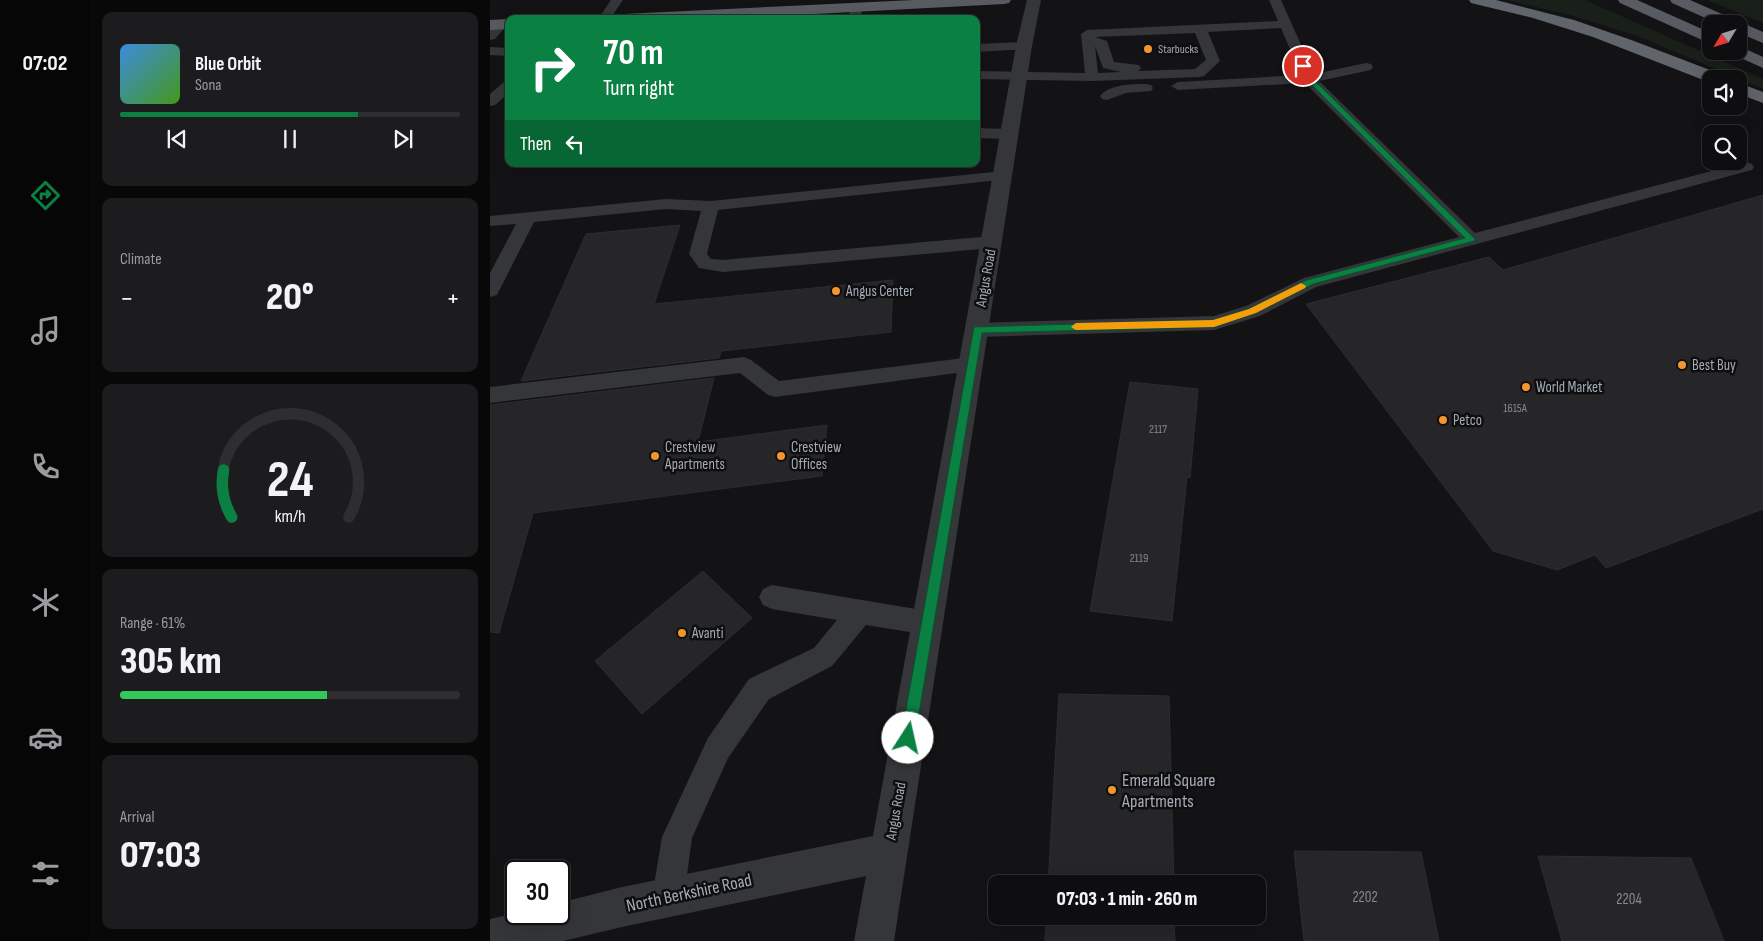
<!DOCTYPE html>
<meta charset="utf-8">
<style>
body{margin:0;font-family:"Sofia Sans Condensed",sans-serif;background:#1c1c1e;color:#f1f3f6;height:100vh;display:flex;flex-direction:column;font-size:19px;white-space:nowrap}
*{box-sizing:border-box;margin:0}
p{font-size:16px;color:#9b9c9f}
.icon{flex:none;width:28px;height:28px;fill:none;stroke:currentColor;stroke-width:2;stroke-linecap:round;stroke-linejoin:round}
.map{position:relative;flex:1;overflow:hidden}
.details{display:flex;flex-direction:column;gap:12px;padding:12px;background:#080809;width:400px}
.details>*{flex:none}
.banner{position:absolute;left:15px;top:15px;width:475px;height:152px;border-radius:10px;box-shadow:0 5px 20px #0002,0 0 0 1px #2e2e30;background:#0b8043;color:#fff;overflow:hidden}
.needle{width:32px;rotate:232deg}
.fabs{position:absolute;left:1212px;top:15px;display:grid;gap:10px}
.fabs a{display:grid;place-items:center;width:45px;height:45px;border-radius:10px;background:#0e0e10;box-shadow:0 5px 20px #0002,0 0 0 1px #2e2e30;font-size:25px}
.speed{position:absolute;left:15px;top:860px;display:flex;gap:10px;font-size:25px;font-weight:700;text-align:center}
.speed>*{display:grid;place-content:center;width:65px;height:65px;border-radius:50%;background:#0e0e10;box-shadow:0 5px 20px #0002,0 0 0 1px #2e2e30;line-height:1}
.speed .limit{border:2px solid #111;border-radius:8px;background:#fff;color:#111}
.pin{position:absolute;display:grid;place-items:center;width:42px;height:42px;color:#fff;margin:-21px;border:2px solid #fff;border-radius:50%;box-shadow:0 1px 5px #0007}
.me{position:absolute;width:55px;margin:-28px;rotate:10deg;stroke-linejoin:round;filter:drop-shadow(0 0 4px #0008)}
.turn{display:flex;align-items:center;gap:18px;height:105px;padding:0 15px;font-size:22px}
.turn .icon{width:65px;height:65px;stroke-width:2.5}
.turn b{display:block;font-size:35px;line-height:42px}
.then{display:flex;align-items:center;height:48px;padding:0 15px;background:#0003;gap:10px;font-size:19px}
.big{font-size:38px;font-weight:800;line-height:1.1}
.details .tile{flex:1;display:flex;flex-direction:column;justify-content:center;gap:8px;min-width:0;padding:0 18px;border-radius:10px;background:#1c1c1e}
.details .dial{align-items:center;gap:0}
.dial svg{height:130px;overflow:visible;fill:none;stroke:#2e2e30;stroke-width:7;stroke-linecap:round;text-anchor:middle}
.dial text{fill:#f1f3f6;stroke:none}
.song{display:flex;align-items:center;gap:15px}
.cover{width:60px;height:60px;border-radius:8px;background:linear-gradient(135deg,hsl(210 70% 55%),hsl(100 70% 35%))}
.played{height:5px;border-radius:2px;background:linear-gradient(90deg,#0b8043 70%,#2e2e30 70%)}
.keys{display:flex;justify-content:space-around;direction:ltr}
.heat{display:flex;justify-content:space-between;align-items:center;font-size:28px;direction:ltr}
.charge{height:8px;border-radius:4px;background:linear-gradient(90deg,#34c759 61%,#2e2e30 0)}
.trip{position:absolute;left:498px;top:875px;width:278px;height:50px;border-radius:10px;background:#0e0e10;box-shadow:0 5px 20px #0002,0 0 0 1px #2e2e30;font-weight:800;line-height:50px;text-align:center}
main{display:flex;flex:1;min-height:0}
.menu{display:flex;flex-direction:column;width:90px;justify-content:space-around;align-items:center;background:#060606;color:#9b9c9f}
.menu .icon{width:35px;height:35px}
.menu .on{color:#0b8043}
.menu b{font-size:22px;color:#f1f3f6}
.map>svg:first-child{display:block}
</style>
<main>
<nav class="menu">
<b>07:02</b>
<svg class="icon on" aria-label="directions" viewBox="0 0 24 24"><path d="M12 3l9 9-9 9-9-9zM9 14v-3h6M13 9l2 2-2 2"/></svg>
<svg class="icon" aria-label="music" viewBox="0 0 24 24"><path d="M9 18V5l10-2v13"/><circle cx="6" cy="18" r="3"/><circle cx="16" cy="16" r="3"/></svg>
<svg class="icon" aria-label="phone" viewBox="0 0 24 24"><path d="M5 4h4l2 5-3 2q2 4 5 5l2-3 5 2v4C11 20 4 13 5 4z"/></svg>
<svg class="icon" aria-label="climate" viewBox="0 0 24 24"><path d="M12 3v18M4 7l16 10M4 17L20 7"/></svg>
<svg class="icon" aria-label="car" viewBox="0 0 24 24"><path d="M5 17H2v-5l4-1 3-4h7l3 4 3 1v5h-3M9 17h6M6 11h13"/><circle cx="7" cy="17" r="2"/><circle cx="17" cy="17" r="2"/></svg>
<svg class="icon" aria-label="filters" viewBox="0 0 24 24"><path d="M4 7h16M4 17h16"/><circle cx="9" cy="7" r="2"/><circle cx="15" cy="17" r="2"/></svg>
</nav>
<section class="details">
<div class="tile">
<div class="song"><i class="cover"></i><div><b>Blue Orbit</b><p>Sona</p></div></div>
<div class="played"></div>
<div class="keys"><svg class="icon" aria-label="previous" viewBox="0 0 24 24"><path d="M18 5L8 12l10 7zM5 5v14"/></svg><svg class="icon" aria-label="pause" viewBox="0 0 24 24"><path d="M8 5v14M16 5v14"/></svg><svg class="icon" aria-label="next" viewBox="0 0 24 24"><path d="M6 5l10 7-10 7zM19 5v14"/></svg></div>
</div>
<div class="tile"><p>Climate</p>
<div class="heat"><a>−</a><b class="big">20°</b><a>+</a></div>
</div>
<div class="tile dial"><svg viewBox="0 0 100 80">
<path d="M14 69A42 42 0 1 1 86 69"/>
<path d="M14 69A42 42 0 0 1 9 40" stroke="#0b8043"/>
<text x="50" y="56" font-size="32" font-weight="700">24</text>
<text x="50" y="72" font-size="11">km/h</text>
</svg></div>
<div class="tile"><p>Range · 61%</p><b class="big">305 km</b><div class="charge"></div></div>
<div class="tile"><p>Arrival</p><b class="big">07:03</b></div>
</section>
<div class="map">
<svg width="1273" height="941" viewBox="0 0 1273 941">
<rect width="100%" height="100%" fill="#131315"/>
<g fill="#192019">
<path d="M1017 0H1095L1273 79V89L1148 36 1084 16Z"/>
<path d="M1218 0H1273V23L1220 1Z"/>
</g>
<g fill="#262629" stroke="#2d2d31">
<path d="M1273 195V509L1116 568 1105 555 1067 570 1003 551 816 304 999 257 1013 270Z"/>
<path d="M190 225 164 304 403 280 401 332 231 351 229 358 31 381 96 234Z"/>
<path d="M224 378 208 442 337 425 332 476 43 513 9 633 0 632V405Z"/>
<path d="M640 382 708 389 700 478 697 477 682 621 600 611Z"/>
<path d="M213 571 262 618 152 714 105 661Z"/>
<path d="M569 694 679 696 684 884H558Z"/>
<path d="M804 851 931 852 949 941H814Z"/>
<path d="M1048 856 1201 858 1234 941H1072Z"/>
<path d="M556 916H684L685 941H555Z"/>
</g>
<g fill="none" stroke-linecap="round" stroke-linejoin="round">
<g fill="#34363a" fill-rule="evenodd">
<path d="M121 0H133L120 19H108Z"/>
<path d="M779 0H791L824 74 876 63 881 64 883 67 881 70 829 81 985 233 1256 162 1262 164 1264 167 1262 170 826 287 770 316 724 330 487 337 480 335 477 330 480 325 487 323 724 316 756 306 814 278 969 237 815 83 688 90 681 86 688 82 811 75 791 28 718 32 730 61 714 76 709 77 602 81 486 79V71L595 73 591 34 597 30 788 21ZM705 33 716 60 705 69 648 71 651 68 649 65 624 62 617 41 605 37ZM605 46 613 68 631 72 608 73Z"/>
<path d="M367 3 373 7 370 19H358L361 7Z"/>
<path d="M11 21 17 25 5 39 0 40V29L7 22Z"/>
<path d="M534 42 541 46 539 49 486 52V44Z"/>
<path d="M0 47 19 48V56L0 55Z"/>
<path d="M19 81V93L5 105 0 106V94L14 82Z"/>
<path d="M656 84 661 85 663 88 661 91 636 93 617 100 612 99 610 96C620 84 642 84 656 84Z"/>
<path d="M486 128 520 129 525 131 528 134 525 137 520 139 486 138Z"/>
<path d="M513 171 519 173 521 176 519 179 228 210 217 254 221 259 233 260 502 236 508 238 511 242 508 246 502 248 233 272 209 268 199 254 211 211 176 209 44 222 9 291 7 295 0 297V273L26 224 0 226V216L176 199 221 201Z"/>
<path d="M254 357 261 360 289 381 482 357 489 359 492 364 489 369 482 371 285 397 278 395 250 373 0 403V387Z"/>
<path d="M282 585 438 611 447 614 451 623 447 632 438 635 376 625 342 666 279 699 238 758 202 838 194 897 189 908 178 913 167 908 162 897 172 837 218 738 259 679 324 648 347 620 282 609 273 605 269 597 273 589Z"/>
</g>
<path fill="#34363a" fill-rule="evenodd" d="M537 0H551L542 46 404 941H364L376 876 132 927 73 941H0V919L26 913 69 914V903L132 887 383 836 526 46Z"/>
<g fill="#585c62" fill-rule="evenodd">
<path d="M424 0H521L519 3 514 4 230 19H126L129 16 134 14Z"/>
<path d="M1128 0H1147L1221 33V44L1130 3Z"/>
<path d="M1180 0H1200L1273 32V43L1249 33V24H1229L1182 3Z"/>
<path d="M19 19V29L0 30V20Z"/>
<path d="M1249 46 1273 57V68L1242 54 1240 51H1249Z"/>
</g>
<g fill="#60646b" fill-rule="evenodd">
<path d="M979 0H1006L1084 20 1144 41 1233 75 1235 79H1221V83L1103 37 1043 18 981 3Z"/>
<path d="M1249 83 1273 92V103L1249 94Z"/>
</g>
</g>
<path fill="#0b8043" stroke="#07532c" d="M813 64 816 66 822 78 985 239 984 241 823 284 766 313 724 327 492 333 425 738 423 743 418 745 413 743 411 738 484 327 723 320 759 309 817 280 975 238 817 80 809 66Z"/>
<path fill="#f59e0b" d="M811 283 816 286 815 288 766 313 724 327 586 330 581 327 586 323 723 320 759 309Z"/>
<g fill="#f2952e" stroke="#0e0e10" stroke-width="2">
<circle cx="658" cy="49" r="5"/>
<circle cx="346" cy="291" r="5"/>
<circle cx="1192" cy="365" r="5"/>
<circle cx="1036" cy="387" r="5"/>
<circle cx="953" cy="420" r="5"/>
<circle cx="165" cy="456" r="5"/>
<circle cx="291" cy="456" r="5"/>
<circle cx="192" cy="633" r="5"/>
<circle cx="622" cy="790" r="5"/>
</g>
<g text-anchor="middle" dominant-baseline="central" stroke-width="5" stroke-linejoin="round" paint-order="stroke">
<g font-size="12" fill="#a5acb5" stroke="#0e0e10" text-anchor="start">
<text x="668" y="49">Starbucks</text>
</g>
<g font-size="12" fill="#848a91">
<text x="1025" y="408">1615A</text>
<text x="668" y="429">2117</text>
<text x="649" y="558">2119</text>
</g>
<g font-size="15" fill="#a5acb5" stroke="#0e0e10">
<text transform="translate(496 278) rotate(-80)">Angus Road</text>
<text transform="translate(406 811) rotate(-80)">Angus Road</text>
</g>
<g font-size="15" fill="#a5acb5" stroke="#0e0e10" text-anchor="start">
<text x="356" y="291">Angus Center</text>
<text x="1202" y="365">Best Buy</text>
<text x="1046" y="387">World Market</text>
<text x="963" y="420">Petco</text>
<text x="175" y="447">Crestview<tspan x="175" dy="17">Apartments</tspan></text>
<text x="301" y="447">Crestview<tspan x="301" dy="17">Offices</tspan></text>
<text x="202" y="633">Avanti</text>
</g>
<g font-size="15" fill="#848a91">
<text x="875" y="897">2202</text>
<text x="1139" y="899">2204</text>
</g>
<g font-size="18" fill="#a5acb5" stroke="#0e0e10" text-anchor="start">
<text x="632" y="780">Emerald Square<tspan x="632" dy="21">Apartments</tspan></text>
</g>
<g font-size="18" fill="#a5acb5" stroke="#0e0e10">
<text transform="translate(199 893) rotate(-12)">North Berkshire Road</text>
</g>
</g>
</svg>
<div class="fabs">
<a><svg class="needle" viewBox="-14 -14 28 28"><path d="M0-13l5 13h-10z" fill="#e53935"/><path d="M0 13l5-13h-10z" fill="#9b9c9f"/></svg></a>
<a><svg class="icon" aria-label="sound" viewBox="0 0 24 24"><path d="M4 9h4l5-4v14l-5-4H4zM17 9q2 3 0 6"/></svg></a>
<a><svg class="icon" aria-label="search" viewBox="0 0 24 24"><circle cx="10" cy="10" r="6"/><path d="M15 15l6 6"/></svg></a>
</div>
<div class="speed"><div class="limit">30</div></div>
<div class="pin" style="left:813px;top:66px;background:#d93025"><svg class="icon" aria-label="arrive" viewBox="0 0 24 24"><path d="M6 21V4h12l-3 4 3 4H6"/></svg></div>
<svg class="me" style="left:418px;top:738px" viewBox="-20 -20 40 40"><circle r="19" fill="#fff"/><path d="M0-13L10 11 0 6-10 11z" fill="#0b8043"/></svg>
<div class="trip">07:03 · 1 min · 260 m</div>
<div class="banner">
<div class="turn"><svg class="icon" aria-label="right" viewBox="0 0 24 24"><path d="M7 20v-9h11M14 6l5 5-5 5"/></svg><div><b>70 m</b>Turn right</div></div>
<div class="then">Then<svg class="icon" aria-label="left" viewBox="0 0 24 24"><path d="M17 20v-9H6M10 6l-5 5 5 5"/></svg></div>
</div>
</div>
</main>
